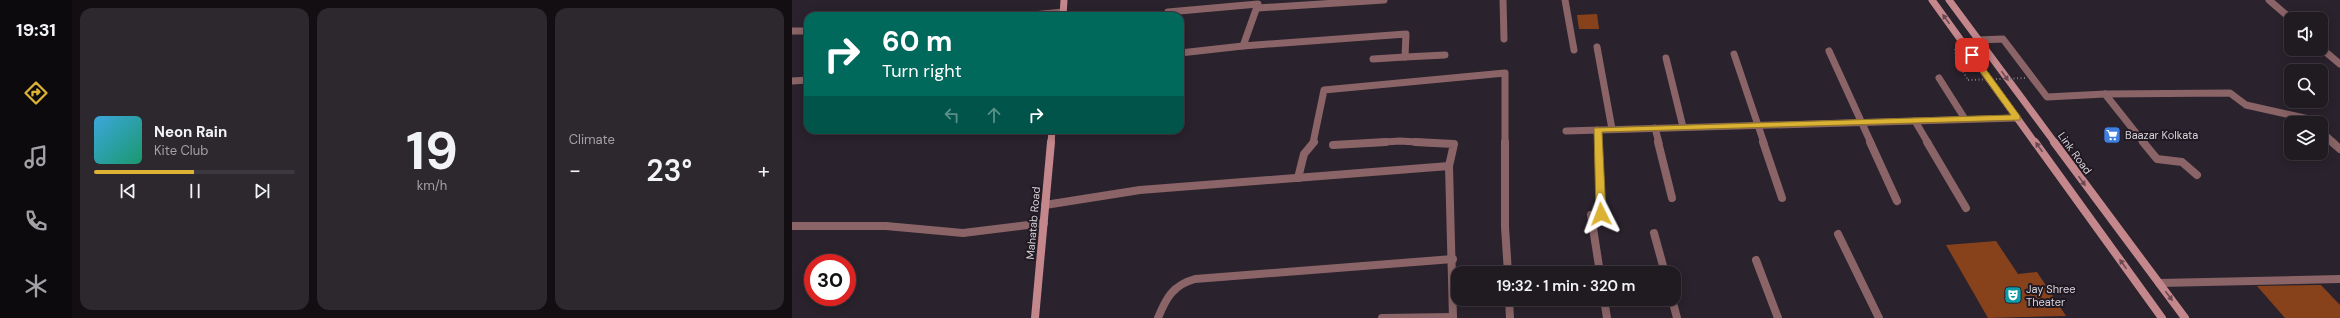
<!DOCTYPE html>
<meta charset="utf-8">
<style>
body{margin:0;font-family:"DM Sans",sans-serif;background:#2d272e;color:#f1f3f6;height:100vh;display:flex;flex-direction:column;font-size:15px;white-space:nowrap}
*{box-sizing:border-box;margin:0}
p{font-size:13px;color:#a2a1a5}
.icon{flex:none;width:22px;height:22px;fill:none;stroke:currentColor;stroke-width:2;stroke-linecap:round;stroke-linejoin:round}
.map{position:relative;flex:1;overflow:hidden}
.drawer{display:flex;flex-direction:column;gap:8px;padding:8px;background:#120e12;width:720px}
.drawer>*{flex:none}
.top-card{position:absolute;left:12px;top:12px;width:380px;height:122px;border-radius:12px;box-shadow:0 2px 10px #0003,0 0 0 1px #3d383f;background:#00695c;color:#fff;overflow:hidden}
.buttons{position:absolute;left:1492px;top:12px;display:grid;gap:8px}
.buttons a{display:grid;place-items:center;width:44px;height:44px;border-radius:8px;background:#201a21;box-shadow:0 2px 10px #0003,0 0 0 1px #3d383f;font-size:20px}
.speed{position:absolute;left:12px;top:254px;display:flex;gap:8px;font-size:20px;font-weight:700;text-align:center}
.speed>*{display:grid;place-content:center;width:52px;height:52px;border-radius:50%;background:#201a21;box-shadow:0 2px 10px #0003,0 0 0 1px #3d383f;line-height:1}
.speed .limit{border:6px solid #d22;background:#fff;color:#111}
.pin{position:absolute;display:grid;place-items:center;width:34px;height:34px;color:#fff;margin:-17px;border-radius:8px;box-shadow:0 2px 6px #0006}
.me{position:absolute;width:44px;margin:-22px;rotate:357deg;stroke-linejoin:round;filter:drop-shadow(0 0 3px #0008)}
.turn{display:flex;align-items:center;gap:14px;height:84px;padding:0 12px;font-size:18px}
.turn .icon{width:52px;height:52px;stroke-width:2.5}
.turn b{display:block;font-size:28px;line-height:34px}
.lanes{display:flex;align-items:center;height:38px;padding:0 12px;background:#0003;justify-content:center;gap:20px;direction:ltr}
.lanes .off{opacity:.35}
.big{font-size:30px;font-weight:600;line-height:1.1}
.drawer .widget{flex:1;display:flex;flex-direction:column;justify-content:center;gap:6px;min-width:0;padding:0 14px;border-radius:12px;background:#2d272e}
.drawer .dial{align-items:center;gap:0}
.dial b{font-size:52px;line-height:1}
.song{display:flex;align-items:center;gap:12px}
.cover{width:48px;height:48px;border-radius:6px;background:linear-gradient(135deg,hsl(200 70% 55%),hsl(160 70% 35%))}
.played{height:4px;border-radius:2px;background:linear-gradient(90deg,#dbb233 50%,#3d383f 50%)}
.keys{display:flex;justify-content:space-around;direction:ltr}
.heat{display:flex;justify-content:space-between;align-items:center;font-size:22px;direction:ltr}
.drawer .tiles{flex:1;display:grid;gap:8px;grid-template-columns:repeat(3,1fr)}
.trip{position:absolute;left:659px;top:266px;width:230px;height:40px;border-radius:12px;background:#201a21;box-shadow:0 2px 10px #0003,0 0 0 1px #3d383f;font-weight:600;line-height:40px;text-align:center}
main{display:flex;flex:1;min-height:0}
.menu{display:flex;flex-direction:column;width:72px;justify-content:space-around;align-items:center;background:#0d0a0d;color:#a2a1a5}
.menu .icon{width:28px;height:28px}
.menu .selected{color:#dbb233}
.menu b{font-size:18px;color:#f1f3f6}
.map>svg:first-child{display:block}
</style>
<main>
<nav class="menu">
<b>19:31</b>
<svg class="icon selected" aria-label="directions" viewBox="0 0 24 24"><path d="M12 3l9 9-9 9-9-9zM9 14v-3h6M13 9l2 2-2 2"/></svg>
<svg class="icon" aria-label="music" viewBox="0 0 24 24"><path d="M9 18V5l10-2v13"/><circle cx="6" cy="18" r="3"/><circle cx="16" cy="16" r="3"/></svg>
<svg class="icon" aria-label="phone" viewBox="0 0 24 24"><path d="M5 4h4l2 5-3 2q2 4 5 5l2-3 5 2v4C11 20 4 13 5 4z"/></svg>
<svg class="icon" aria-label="climate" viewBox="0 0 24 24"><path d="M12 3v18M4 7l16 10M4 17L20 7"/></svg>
</nav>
<section class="drawer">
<div class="tiles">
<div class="widget">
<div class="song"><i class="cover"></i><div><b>Neon Rain</b><p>Kite Club</p></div></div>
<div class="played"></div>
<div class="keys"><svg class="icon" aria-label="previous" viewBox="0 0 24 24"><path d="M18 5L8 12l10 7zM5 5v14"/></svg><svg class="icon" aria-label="pause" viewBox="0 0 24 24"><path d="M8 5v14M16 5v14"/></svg><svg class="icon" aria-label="next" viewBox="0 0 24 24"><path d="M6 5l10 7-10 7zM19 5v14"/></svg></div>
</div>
<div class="widget dial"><b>19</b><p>km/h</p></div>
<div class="widget"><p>Climate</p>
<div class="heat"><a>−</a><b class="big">23°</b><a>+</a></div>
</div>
</div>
</section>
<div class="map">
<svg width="1548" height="318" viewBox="0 0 1548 318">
<rect width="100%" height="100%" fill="#2a222c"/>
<g fill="#88421b">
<path d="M805 14 807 29H787L785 15Z"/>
<path d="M1204 241 1226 274 1245 272 1274 316 1196 318 1154 245Z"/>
<path d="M1529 285 1548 305V318H1493L1465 286Z"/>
</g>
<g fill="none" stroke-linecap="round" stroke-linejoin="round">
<path stroke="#7c767e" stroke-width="2" stroke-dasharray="1 2.5" stroke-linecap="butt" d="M1163 49 1164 59 1176 80"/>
<path stroke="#8a6467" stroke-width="8" d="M1367 283 1548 279"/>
<g stroke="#8a6467" stroke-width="7">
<path d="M711 0 712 39"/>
<path d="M773 0 782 50"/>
<path d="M1477 0 1499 19"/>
<path d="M466 8 592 0"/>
<path d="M376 12 466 4 451 46 388 53"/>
<path d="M231 16 271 12"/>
<path d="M0 31H16"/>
<path d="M1186 40 1211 39 1255 97 1313 94 1438 93 1454 105 1517 119 1521 123"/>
<path d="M451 46 614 34 613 57 581 59"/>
<path d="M805 47 820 129"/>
<path d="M1529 48 1548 64"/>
<path d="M1037 51 1079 143"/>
<path d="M942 54 972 143"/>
<path d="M613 57 653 55"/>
<path d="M874 58 891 127"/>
<path d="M1147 78 1173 119"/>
<path d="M0 81 16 80"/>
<path d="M1313 94 1352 143"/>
<path d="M1123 121 1136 143"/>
<path d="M863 128 867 143"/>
<path d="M805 130 806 143"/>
<path d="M774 131 1225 118"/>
<path d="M1529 131 1542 143"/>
<path d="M521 143 532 90 713 73V143"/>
<path d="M577 143 608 141 641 143"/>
</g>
<g stroke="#8a6467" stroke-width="8">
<path d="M623 142 662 144 657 166"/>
<path d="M713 142V227L716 273"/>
<path d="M806 142 809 214 799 215 808 273"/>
<path d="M866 142 880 198"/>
<path d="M971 142 990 198"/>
<path d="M1078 142 1105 201"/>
<path d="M1135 142 1174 208"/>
<path d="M1351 142 1365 159 1390 162 1405 175"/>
<path d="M1540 142 1548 149"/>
<path d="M541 145 594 142"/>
<path d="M506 178 512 154 522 142"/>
<path d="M253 205 348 190 657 166 661 318"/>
<path d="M0 226H94L171 233 252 223"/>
<path d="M862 233 873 273"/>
<path d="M1046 234 1087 318"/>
<path d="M964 260 986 318"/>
<path d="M717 299 718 318"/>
<path d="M812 299 815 318"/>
<path d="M880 299 885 318"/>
<path d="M366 318C374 298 381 285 403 279L661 259"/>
<path d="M590 318 661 317"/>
</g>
<g stroke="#c3878c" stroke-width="7">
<path d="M1140 0 1243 143"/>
<path d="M1157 0 1263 143"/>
<path d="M271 16 272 0"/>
<path d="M259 143 260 130"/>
</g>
<g stroke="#c3878c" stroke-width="8">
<path d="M1243 142 1370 318"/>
<path d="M1262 142 1393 318"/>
<path d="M243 318 259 142"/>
</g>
<path stroke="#7c767e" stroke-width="2" stroke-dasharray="1 2.5" stroke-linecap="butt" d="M1176 80 1235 78"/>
</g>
<defs><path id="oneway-solid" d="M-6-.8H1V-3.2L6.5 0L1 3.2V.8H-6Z"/></defs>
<g fill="#694a52">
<use href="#oneway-solid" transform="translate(1154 19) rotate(-126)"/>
<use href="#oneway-solid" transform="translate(1213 76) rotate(54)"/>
<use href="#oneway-solid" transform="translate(1247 147) rotate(-126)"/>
<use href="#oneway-solid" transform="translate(1290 181) rotate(54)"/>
<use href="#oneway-solid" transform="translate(1331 264) rotate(-126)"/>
<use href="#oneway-solid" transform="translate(1377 296) rotate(53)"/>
</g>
<path fill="#dbb233" stroke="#8e7421" d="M1177 53H1182L1228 116V120L810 132 814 214 809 217 804 214 802 128 1219 115 1176 55Z"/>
<defs>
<symbol id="supermarket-square" viewBox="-11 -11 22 22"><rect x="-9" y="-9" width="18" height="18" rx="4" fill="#3f7fe0" stroke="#201922"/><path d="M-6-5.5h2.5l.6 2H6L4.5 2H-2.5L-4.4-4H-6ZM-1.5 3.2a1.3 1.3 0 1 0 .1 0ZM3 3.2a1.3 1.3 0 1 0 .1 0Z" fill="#fff"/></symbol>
<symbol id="theatre-square" viewBox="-11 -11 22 22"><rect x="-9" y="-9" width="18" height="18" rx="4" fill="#0f9aa8" stroke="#201922"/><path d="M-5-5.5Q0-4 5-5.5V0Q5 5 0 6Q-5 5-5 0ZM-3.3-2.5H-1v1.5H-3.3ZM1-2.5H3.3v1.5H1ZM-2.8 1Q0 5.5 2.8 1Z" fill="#fff"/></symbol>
</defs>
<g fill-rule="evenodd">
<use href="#supermarket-square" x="1310" y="125" width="20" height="20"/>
<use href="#theatre-square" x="1211" y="285" width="20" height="20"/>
</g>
<g text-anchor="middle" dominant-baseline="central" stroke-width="4" stroke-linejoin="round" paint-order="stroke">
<g font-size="11" fill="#d7d3d9" stroke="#201922" text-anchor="start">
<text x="1333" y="135">Baazar Kolkata</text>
<text x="1234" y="289">Jay Shree<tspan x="1234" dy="13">Theater</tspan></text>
</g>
<g font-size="11" fill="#d7d3d9" stroke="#201922">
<text transform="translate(1283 153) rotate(54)">Link Road</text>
<text transform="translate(241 223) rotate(-85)">Mahatab Road</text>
</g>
</g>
</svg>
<div class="buttons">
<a><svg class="icon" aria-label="sound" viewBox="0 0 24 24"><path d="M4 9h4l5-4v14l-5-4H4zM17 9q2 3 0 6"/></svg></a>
<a><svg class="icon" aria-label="search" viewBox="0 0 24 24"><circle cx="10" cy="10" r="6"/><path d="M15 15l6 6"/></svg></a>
<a><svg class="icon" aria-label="layers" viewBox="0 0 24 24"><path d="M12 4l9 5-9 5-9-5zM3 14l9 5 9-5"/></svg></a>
</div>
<div class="speed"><div class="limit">30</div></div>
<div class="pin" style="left:1180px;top:55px;background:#d93025"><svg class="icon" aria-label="arrive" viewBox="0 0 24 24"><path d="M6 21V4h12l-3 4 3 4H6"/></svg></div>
<svg class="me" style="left:809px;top:214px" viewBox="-20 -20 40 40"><path d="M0-17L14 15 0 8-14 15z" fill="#dbb233" stroke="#fff" stroke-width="4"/></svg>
<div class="trip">19:32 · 1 min · 320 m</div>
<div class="top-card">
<div class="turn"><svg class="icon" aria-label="right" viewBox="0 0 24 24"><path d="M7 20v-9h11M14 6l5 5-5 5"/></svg><div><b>60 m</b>Turn right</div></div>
<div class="lanes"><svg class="icon off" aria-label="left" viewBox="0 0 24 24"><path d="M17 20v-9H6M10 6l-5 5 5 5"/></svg><svg class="icon off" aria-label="ahead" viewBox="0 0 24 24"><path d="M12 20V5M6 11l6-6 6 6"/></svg><svg class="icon" aria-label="right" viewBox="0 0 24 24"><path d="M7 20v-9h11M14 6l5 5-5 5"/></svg></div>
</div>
</div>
</main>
